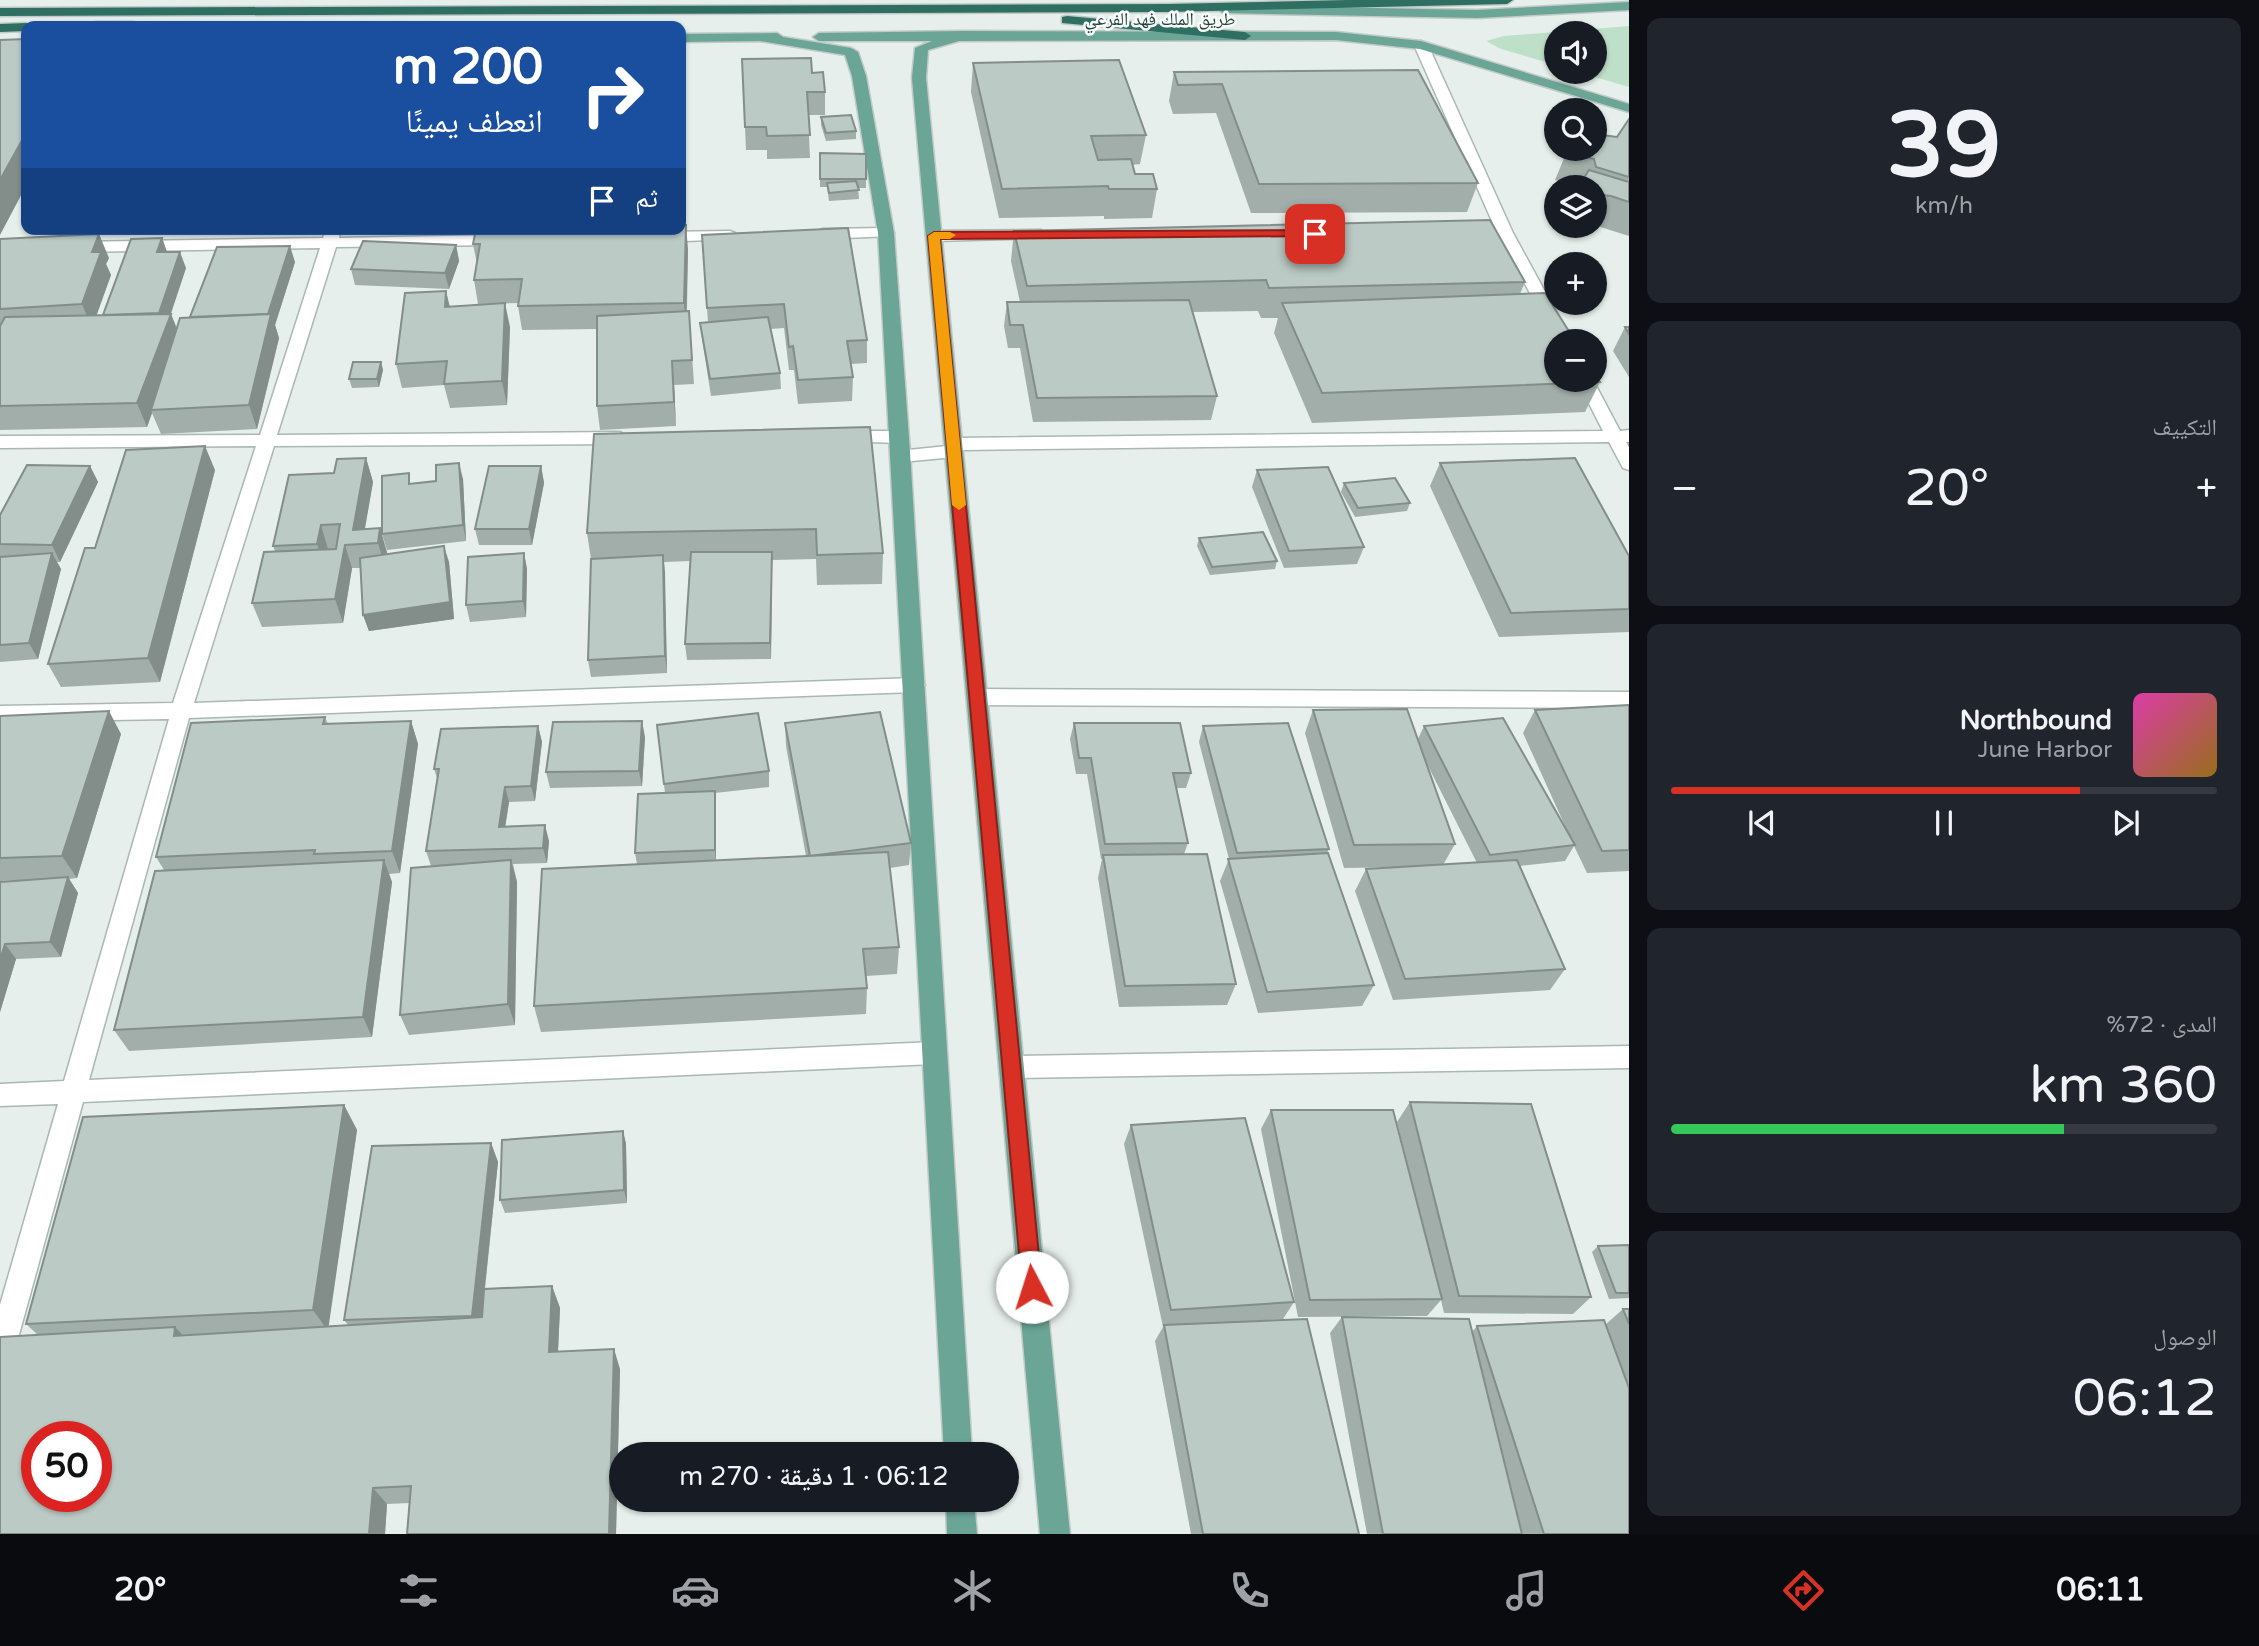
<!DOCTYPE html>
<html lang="ar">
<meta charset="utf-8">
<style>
body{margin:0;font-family:"Varela Round","Noto Naskh Arabic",sans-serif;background:#20242c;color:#f1f3f6;direction:rtl;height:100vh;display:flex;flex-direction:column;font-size:26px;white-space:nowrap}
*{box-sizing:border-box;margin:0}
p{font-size:23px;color:#9ea1a6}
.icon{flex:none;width:38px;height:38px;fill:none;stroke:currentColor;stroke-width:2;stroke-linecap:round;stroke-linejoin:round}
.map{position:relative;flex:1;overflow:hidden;direction:ltr}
.sheet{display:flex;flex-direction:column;gap:18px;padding:18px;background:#0d0f14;width:630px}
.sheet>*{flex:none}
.hud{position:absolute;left:21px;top:21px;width:665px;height:214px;border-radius:14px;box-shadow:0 2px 5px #0004;direction:rtl;background:#1a4fa0;color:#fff;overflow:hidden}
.tools{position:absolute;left:1544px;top:21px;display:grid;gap:14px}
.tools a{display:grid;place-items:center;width:63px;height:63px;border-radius:50%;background:#171b24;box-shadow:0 2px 5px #0004;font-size:35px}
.speed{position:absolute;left:21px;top:1421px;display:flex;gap:14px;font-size:35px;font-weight:700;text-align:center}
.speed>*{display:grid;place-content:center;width:91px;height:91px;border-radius:50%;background:#171b24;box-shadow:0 2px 5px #0004;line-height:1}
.speed .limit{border:10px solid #d22;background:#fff;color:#111}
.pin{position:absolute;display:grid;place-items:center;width:60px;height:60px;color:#fff;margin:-30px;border-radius:14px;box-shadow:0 4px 10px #0006}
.me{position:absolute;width:77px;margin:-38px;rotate:355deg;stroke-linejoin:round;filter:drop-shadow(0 0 5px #0008)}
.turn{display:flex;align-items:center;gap:24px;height:147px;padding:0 28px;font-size:32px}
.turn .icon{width:91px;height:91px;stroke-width:2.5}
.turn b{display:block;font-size:49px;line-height:60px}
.then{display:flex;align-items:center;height:66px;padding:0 28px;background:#0003;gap:14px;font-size:26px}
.big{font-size:52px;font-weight:600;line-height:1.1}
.sheet .tile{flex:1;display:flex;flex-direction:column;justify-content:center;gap:10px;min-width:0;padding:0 24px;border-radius:14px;background:#20242c}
.sheet .dial{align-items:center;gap:0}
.dial b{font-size:91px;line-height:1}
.song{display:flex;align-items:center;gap:21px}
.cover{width:84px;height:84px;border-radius:10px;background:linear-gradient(135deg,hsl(320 70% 55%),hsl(40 70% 35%))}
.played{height:7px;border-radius:4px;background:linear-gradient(90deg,#d93025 75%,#363941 75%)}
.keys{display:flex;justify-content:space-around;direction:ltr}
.heat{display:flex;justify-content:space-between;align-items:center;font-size:38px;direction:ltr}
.charge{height:10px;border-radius:5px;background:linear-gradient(90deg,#34c759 72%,#363941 0)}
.trip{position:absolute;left:609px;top:1442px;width:410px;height:70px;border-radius:35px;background:#171b24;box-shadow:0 2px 5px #0004;font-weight:600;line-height:70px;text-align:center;direction:rtl}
.dock{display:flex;height:112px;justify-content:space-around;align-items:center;background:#090b0e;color:#9ea1a6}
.dock .icon{width:49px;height:49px}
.dock .on{color:#d93025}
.dock b{font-size:32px;color:#f1f3f6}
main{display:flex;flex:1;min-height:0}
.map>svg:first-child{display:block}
</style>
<main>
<section class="sheet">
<div class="tile dial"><b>39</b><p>km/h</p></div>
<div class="tile"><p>التكييف</p>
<div class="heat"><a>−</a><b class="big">20°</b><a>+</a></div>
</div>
<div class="tile">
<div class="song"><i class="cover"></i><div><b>Northbound</b><p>June Harbor</p></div></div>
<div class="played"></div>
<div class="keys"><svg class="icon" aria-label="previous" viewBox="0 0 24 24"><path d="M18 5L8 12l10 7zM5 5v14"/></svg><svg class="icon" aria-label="pause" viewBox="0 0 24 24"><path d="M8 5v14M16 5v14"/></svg><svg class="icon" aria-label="next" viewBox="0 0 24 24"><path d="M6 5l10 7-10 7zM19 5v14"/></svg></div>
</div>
<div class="tile"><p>المدى · 72%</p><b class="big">360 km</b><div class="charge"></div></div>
<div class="tile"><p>الوصول</p><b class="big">06:12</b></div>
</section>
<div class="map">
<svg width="1629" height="1534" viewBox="0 0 1629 1534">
<rect width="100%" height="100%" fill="#e6efeb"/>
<path fill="#bfe0c8" d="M1629 26V87L1578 72H1594V33H1556V65L1501 49 1486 41 1504 36Z"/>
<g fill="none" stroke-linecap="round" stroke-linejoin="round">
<defs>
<g id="minor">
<path d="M1421 41 1428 45 1513 233 1572 341H1556L1500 238H1469L1461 233 1469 228H1495L1414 45Z"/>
<path d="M886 228 891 230 894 233 891 236 822 239 814 234 822 229Z"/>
<path d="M326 229H341L339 238 502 235 510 240 502 245 336 247 277 435 620 432 629 438 620 444 274 446 194 703 915 678 922 680 925 685 922 690 915 692 189 718 89 1080 934 1042 943 1045 946 1053 943 1061 934 1064 83 1102 14 1353 10 1363 0 1367V1305L58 1104 0 1106V1084L64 1081 169 719 0 722V706L173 703 256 446 0 448V436L260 435 320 248 76 252 68 247 76 242 323 238Z"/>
<path d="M1041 230 1049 235 1046 238 934 241 926 236 934 231Z"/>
<path d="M730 231 735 233 738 236 735 239 661 242 653 237 661 232Z"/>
<path d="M1577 380H1593L1620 431 1629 430V442H1626L1629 447V470L1623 468 1609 442 962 450 960 455 954 457 902 462 896 460 892 452 901 446 908 450 947 446 948 440 954 438 1603 431Z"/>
<path d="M845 431H899L908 437 899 443 839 441 836 437Z"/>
<path d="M977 689 1629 692V708L977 705 970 702 967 697 970 692Z"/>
<path d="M1629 1046V1068L1011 1078 1002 1075 999 1067 1002 1059 1011 1056Z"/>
</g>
<g id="major">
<path d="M1629 2V10L1477 18 1223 13 1217 9 1223 5 1477 10Z"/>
<path d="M964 31 1336 32 1421 41 1629 104V112L1420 49 1336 40 959 41 928 50 926 78 1070 1534H1040L912 78 915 48 932 41H819L813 37 819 33Z"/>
<path d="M777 33 783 37 851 48 858 52 866 76 894 233 910 452 972 1454H944L878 233 852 76 845 55 760 41 681 42V34Z"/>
<path d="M946 1500H974L977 1534H947Z"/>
</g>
<g id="highway">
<path d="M1347 0H1513L1507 4 1168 12 0 16V8L1168 4Z"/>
<path d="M1067 16 1245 32 1251 36 1245 40 1062 23V17Z"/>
<path d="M95 22H134L140 26H89Z"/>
<path d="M26 23 32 26H26V31L0 32V24Z"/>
</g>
</defs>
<use href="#minor" stroke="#a8b8b2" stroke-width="3"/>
<use href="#major" stroke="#c2cac8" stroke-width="3"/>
<use href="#highway" stroke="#c2cac8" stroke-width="3"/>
<use href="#minor" fill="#fff" fill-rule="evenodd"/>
<use href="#major" fill="#6aa596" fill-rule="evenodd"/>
<use href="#highway" fill="#2f6f62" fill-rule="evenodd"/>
</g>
<g fill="#a1aea9" fill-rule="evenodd">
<path d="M742 59 825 92V115H808L810 158 767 159V150H746Z"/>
<path d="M973 63 1146 135 1140 164 1132 165 1135 174 1157 189 1152 218 1104 219V216L999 218 971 92Z"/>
<path d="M1418 70 1478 183 1467 212 1251 213 1216 113 1173 114 1169 101 1174 72Z"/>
<path d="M821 117 856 131V139L826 141 821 125Z"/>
<path d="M1629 119V236L1594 225V187L1565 183 1555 180 1567 151 1617 137Z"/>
<path d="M820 153 866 154V188H858L859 199 829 201 827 187H820Z"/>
<path d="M1556 199V221L1547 220Z"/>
<path d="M70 229H150L149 231 72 233Z"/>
<path d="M234 229H312L235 232Z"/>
<path d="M1014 231 1525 282 1520 294 1600 382 1585 412 1312 423 1274 333 1278 318H1261L1258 311 1192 312 1217 396 1211 420 1033 422 1020 348H1008L1004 326 1007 302H1020L1011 261Z"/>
<path d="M702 235 867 340V363L851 364 853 377 852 401 798 404 794 370H789L784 328 770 329 780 373 781 389 711 396 702 339 700 323 708 322Z"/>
<path d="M162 238 167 252 186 268 171 314 177 328 190 317 295 262 275 325 279 338 257 429 161 434 152 413 147 427 0 430V239L109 258 106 264 111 275 96 316 103 315Z"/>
<path d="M473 244 688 249 687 311H689L694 384 674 385 676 426 600 430 597 406V329L522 330 518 306 519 303 478 304 474 280 477 264Z"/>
<path d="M456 245 459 261 449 289 355 285 351 269Z"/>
<path d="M446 291 450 307 510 327 507 405 450 408 444 385 402 388 396 364Z"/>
<path d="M1625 327H1629V377L1613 351Z"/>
<path d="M381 362 383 370 379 387 352 388 349 379Z"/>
<path d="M594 434 883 553 882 584 817 585 816 559 772 560 771 659 687 660 685 644 690 561 664 562 667 673 591 677 588 660 591 559 587 533Z"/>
<path d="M366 458 373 482 365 529 380 528 386 554 449 562 454 619 369 631 363 615 361 568H352L343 623 262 627 252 603 275 551 273 546 334 473Z"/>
<path d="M1440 463 1629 556V632L1499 637 1430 486Z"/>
<path d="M90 466 98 482 60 562H57L61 569 38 659 0 662V515Z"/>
<path d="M541 466 544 483 532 545H479L475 529Z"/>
<path d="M215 470 160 682 61 687 48 664Z"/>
<path d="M1257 470 1364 547 1357 564 1284 568 1252 487Z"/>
<path d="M463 479 466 541 387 550 382 534 412 484Z"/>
<path d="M1344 483 1410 503 1407 511 1355 517 1341 492Z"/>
<path d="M1199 538 1277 561 1275 569 1210 575 1197 546Z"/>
<path d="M524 553 527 569 526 617 470 622 466 605Z"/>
<path d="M1629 705V871L1587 873 1574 846 1565 861 1520 866 1565 969 1550 990 1393 1000 1355 891 1366 869 1408 867 1344 868 1305 733 1313 710 1418 739 1424 726 1570 837 1523 733 1535 710ZM1424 758 1477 863 1443 865 1455 844Z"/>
<path d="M0 716 121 734 77 878 69 879 78 893 61 957 16 959 0 1012V882L22 880 0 881Z"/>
<path d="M325 717 328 724 411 721 418 744 400 873 389 874 392 882 372 1037 129 1051 114 1030 164 870 156 857Z"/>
<path d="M785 723 911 843 909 865 890 868 899 947 897 974 866 976 867 988 866 1014 541 1032 534 1006 637 864 635 853 665 793 657 725 769 771V787L715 793 716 807V861L806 856 786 746Z"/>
<path d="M1074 723 1191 773 1186 788H1177L1188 843 1184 854 1236 984 1227 1005 1119 1007 1098 878 1102 859H1101L1087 774H1076L1070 739Z"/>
<path d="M538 726 542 742 535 801 509 802 505 826 549 841 547 863 513 864 517 882 515 1025 409 1035 400 1015 431 866 426 851 437 778 434 769Z"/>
<path d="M1203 726 1329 849 1327 853 1374 985 1362 1006 1258 1013 1220 881 1229 859 1199 742Z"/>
<path d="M645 737 642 786 550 788 546 772Z"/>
<path d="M1410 1102 1591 1297 1573 1314 1444 1313 1441 1300 1427 1316 1298 1317 1261 1129 1271 1110 1418 1208 1397 1122Z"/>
<path d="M344 1105 357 1130 328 1326 348 1325 344 1320 491 1143 498 1162 485 1289 552 1286 560 1308 558 1351 620 1369 616 1534H407L409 1503 387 1504 385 1534H0L38 1335 26 1324Z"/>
<path d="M1131 1125 1294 1302 1283 1319 1219 1323 1359 1534H1191L1155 1341 1163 1327 1124 1144Z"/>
<path d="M623 1131 626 1144 627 1203 505 1213 500 1200Z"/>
<path d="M1629 1245V1298L1609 1299 1592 1252 1598 1246Z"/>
<path d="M1623 1309H1629V1534H1367L1330 1333 1342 1317 1472 1332 1477 1326 1605 1325Z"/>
</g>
<g fill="#838d89">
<path d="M26 133V186L0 235V180Z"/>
<path d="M686 225 688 249 686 327 684 303Z"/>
<path d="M99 234 109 258 106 264 111 275 92 328 82 304 92 252Z"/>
<path d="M162 238 168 255 157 252Z"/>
<path d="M456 245 459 261 449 289 445 273Z"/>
<path d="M290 246 295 262 275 325 279 338 257 429 249 405 268 316Z"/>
<path d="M180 252 186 268 167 324 171 314 180 338 151 410 152 413 147 427 137 403 165 329 159 313Z"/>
<path d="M446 291 451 314 445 307Z"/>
<path d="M505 303 510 327 507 405 502 381Z"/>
<path d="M672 361 674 385 676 426 674 402Z"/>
<path d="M381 362 383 370 379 387 377 379Z"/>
<path d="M205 446 215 470 160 682 148 658Z"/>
<path d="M366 458 373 482 362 544 353 530Z"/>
<path d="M459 463 463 479 466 541 463 525Z"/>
<path d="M90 466 98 482 60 562 52 545Z"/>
<path d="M541 466 544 483 532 545 529 529Z"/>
<path d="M321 525 328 549 325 568 317 544Z"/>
<path d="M380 528 387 552 385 567 378 543Z"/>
<path d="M345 545 352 568 343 623 335 599Z"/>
<path d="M444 546 449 562 454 619 369 631 363 615Z"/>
<path d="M772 552V568L771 659 770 643Z"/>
<path d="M52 553 61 569 38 659 29 643Z"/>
<path d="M524 553 527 569 526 617 523 601Z"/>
<path d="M663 555 665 572 667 673 665 656Z"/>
<path d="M109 711 121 734 77 878 62 856Z"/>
<path d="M411 721 418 744 400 873 392 851Z"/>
<path d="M642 721 645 737 642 786 639 771Z"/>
<path d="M538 726 542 742 535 801 531 786Z"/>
<path d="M505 787 509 802 503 842 499 827Z"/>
<path d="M715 791 716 807V865L715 850Z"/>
<path d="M545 825 549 841 547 863 543 848Z"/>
<path d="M384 860 392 882 372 1037 363 1017Z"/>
<path d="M511 860 517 882 515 1025 508 1004Z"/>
<path d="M68 877 78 893 61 957 50 942Z"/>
<path d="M5 944 16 959 0 1012V960Z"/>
<path d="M344 1105 357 1130 328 1331 313 1310Z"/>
<path d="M623 1131 626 1144 627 1203 624 1190Z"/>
<path d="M491 1143 498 1162 480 1332 472 1316Z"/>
<path d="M552 1286 560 1308 557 1372 549 1352Z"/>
<path d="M175 1327 194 1347 174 1336Z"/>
<path d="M614 1349 620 1369 616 1534H609Z"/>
<path d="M373 1488 387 1504 385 1534H369Z"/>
</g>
<g fill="#bbcac4" stroke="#838d89" stroke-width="2" fill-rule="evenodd">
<path d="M26 39V133L0 180V40Z"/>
<path d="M811 58 812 73 823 72 825 92H807L810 135 767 136 766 127H745L742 59Z"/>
<path d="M1119 60 1146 135 1091 136 1098 160 1131 159 1135 174H1153L1157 189H1109L1108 186 1002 189 973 63Z"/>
<path d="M1418 70 1478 183 1259 184 1222 84 1178 85 1174 72Z"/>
<path d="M851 115 856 131 826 133 821 117Z"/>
<path d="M1629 119V177L1596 167 1594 159 1567 151 1568 149H1594V134L1617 137Z"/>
<path d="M820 153 866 154V179H820Z"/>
<path d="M1589 170 1629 182V202L1611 196 1594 194V187H1561L1567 179 1582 181Z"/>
<path d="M856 181 859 190 829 193 827 183Z"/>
<path d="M1490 220 1525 282 1269 288 1266 280 1027 286 1014 231Z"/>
<path d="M681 225H686L684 303 518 306 522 279 474 280 480 244H473L476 229H681Z"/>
<path d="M848 228 867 340 847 341 853 377 798 380 793 346 789 347 784 304 707 308 702 235Z"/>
<path d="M99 234 92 252H101L82 304 0 309V239Z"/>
<path d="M162 238 157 252H180L159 313 103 315 131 239Z"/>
<path d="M363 241 456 245 445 273 351 269Z"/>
<path d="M290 246 268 314 190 317 217 247Z"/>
<path d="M446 291 445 307 505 303 502 381 444 384 447 361 396 364 405 293Z"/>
<path d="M1545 293 1575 341H1556V380H1594V373L1600 382 1322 393 1282 303Z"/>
<path d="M1189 300 1217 396 1037 398 1023 325H1010L1007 302Z"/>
<path d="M689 311 692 360 672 361 674 402 597 406V316Z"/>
<path d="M171 314 137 403 0 406V326L5 317Z"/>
<path d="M271 314 249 405 151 410 180 318Z"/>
<path d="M768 317 780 373 710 379 700 323Z"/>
<path d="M1625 327H1629V334Z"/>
<path d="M353 362H381L377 379H349Z"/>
<path d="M870 427 883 553 817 555 816 529 587 533 594 434Z"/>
<path d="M205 446 148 658 48 664 85 548H95L126 450Z"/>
<path d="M366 458 353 530 380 528 378 543 345 545 335 599 252 603 264 552 336 549 340 524 321 525 317 544 273 546 289 475 334 473 337 459Z"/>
<path d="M1575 458 1629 556V609L1511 613 1440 463Z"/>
<path d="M459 463 463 525 382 534V476L409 473V484L436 481V465Z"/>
<path d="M27 465 90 466 52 545 0 544V515Z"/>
<path d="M489 466H541L529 529H475Z"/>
<path d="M1328 467 1364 547 1289 551 1257 470Z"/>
<path d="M1395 478 1410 503 1358 508 1344 483Z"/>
<path d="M1263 532 1277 561 1212 567 1199 538Z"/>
<path d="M444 546 450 602 363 615 360 558Z"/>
<path d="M691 552H772L770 643 685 644Z"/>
<path d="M52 553 29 643 0 645V557Z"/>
<path d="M524 553 523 601 466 605 468 557Z"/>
<path d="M663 555 665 656 588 660 591 559Z"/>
<path d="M1629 705V850L1602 851 1535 710Z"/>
<path d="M1407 709 1455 844 1354 845 1313 710Z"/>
<path d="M109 711 62 856 0 858V716Z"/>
<path d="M880 712 911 843 810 856 785 723Z"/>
<path d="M758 713 769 771 664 784 657 725Z"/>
<path d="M325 717 323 724 411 721 392 851 314 854 315 850 156 857 191 723Z"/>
<path d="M1503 718 1575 845 1490 855 1424 726Z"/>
<path d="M642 721 639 771 546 772 553 722Z"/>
<path d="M1074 723H1180L1191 773H1173L1188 843 1105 844 1091 758H1079Z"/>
<path d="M1288 723 1329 849 1237 853 1203 726Z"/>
<path d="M538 726 531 786 505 787 499 827 545 825 543 848 426 851 439 769H434L441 729Z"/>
<path d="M715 791V850L635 853 638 794Z"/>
<path d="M888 852 899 947 863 949 867 988 534 1006 542 869Z"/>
<path d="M1328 853 1374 985 1267 992 1228 859Z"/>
<path d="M1207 854 1236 984 1125 986 1103 855Z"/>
<path d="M384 860 363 1017 114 1030 155 871Z"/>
<path d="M511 860 508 1004 400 1015 411 868Z"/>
<path d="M1517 860 1565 969 1405 979 1366 869Z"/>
<path d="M68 877 50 942 5 944 0 960V882Z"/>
<path d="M1410 1102 1531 1104 1591 1297 1459 1296Z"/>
<path d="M344 1105 313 1310 26 1324 83 1117Z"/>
<path d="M1271 1110H1393L1442 1299 1310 1300Z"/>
<path d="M1245 1118 1294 1302 1171 1310 1131 1125Z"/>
<path d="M623 1131 624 1190 500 1200 502 1140Z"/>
<path d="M491 1143 472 1316 344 1320 372 1146Z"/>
<path d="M1629 1245V1293H1616L1598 1246Z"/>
<path d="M552 1286 549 1352 614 1349 609 1534H407L411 1486 373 1488 369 1534H0V1337L175 1327 174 1336 482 1317 484 1289ZM37 1437H96V1496H37Z"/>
<path d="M1623 1309H1629V1324Z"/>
<path d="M1342 1317 1469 1319 1522 1534H1383Z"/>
<path d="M1307 1319 1359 1534H1203L1164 1325Z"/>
<path d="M1604 1320 1629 1388V1534H1544L1477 1326Z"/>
</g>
<path fill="#d93025" stroke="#8d1f18" stroke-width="2" d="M1315 230 1320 234 1319 236 940 239 1042 1287 1039 1294 1032 1297 1025 1294 1022 1287 928 236 934 232Z"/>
<path fill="#f59e0b" d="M934 232H950L956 235 950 239H940L966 505 959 510 952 505 928 236Z"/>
<g text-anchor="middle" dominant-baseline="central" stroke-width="5" stroke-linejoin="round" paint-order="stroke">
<g font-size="18" fill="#24423a" stroke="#f7fbf9">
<text x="1160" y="19">طريق الملك فهد الفرعي</text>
</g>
</g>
</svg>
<div class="tools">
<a><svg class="icon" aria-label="sound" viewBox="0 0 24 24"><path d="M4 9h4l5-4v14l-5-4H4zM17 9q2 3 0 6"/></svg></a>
<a><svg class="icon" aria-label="search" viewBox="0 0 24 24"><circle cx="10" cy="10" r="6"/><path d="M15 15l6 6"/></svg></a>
<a><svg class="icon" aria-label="layers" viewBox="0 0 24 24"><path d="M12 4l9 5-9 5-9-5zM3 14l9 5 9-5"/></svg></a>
<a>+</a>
<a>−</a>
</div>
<div class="speed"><div class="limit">50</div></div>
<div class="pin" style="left:1315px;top:234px;background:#d93025"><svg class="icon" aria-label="arrive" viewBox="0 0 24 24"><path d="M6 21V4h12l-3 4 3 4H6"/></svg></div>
<svg class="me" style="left:1032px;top:1287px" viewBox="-20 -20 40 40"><circle r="19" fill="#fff"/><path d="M0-13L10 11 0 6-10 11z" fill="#d93025"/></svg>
<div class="trip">06:12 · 1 دقيقة · 270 m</div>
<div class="hud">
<div class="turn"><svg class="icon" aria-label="right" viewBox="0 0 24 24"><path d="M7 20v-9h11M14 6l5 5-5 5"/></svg><div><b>200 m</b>انعطف يمينًا</div></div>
<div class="then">ثم<svg class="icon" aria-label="arrive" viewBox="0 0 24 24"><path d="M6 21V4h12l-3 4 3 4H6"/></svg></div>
</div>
</div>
</main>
<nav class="dock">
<b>06:11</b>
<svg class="icon on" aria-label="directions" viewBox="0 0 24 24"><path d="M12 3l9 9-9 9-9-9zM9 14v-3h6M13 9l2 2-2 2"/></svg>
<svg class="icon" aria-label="music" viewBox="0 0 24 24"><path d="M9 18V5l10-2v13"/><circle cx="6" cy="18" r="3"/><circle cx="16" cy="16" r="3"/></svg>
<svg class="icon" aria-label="phone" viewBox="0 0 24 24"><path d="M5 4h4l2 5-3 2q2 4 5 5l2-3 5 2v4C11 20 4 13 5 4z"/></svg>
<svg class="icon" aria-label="climate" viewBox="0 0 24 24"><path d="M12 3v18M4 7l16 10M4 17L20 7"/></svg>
<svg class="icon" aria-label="car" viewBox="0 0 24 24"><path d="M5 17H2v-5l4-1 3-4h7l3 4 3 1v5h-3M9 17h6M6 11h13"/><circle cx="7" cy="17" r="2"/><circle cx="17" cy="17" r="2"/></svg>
<svg class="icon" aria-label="filters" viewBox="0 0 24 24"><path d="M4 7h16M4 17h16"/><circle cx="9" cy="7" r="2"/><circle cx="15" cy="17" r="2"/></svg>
<b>20°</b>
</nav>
